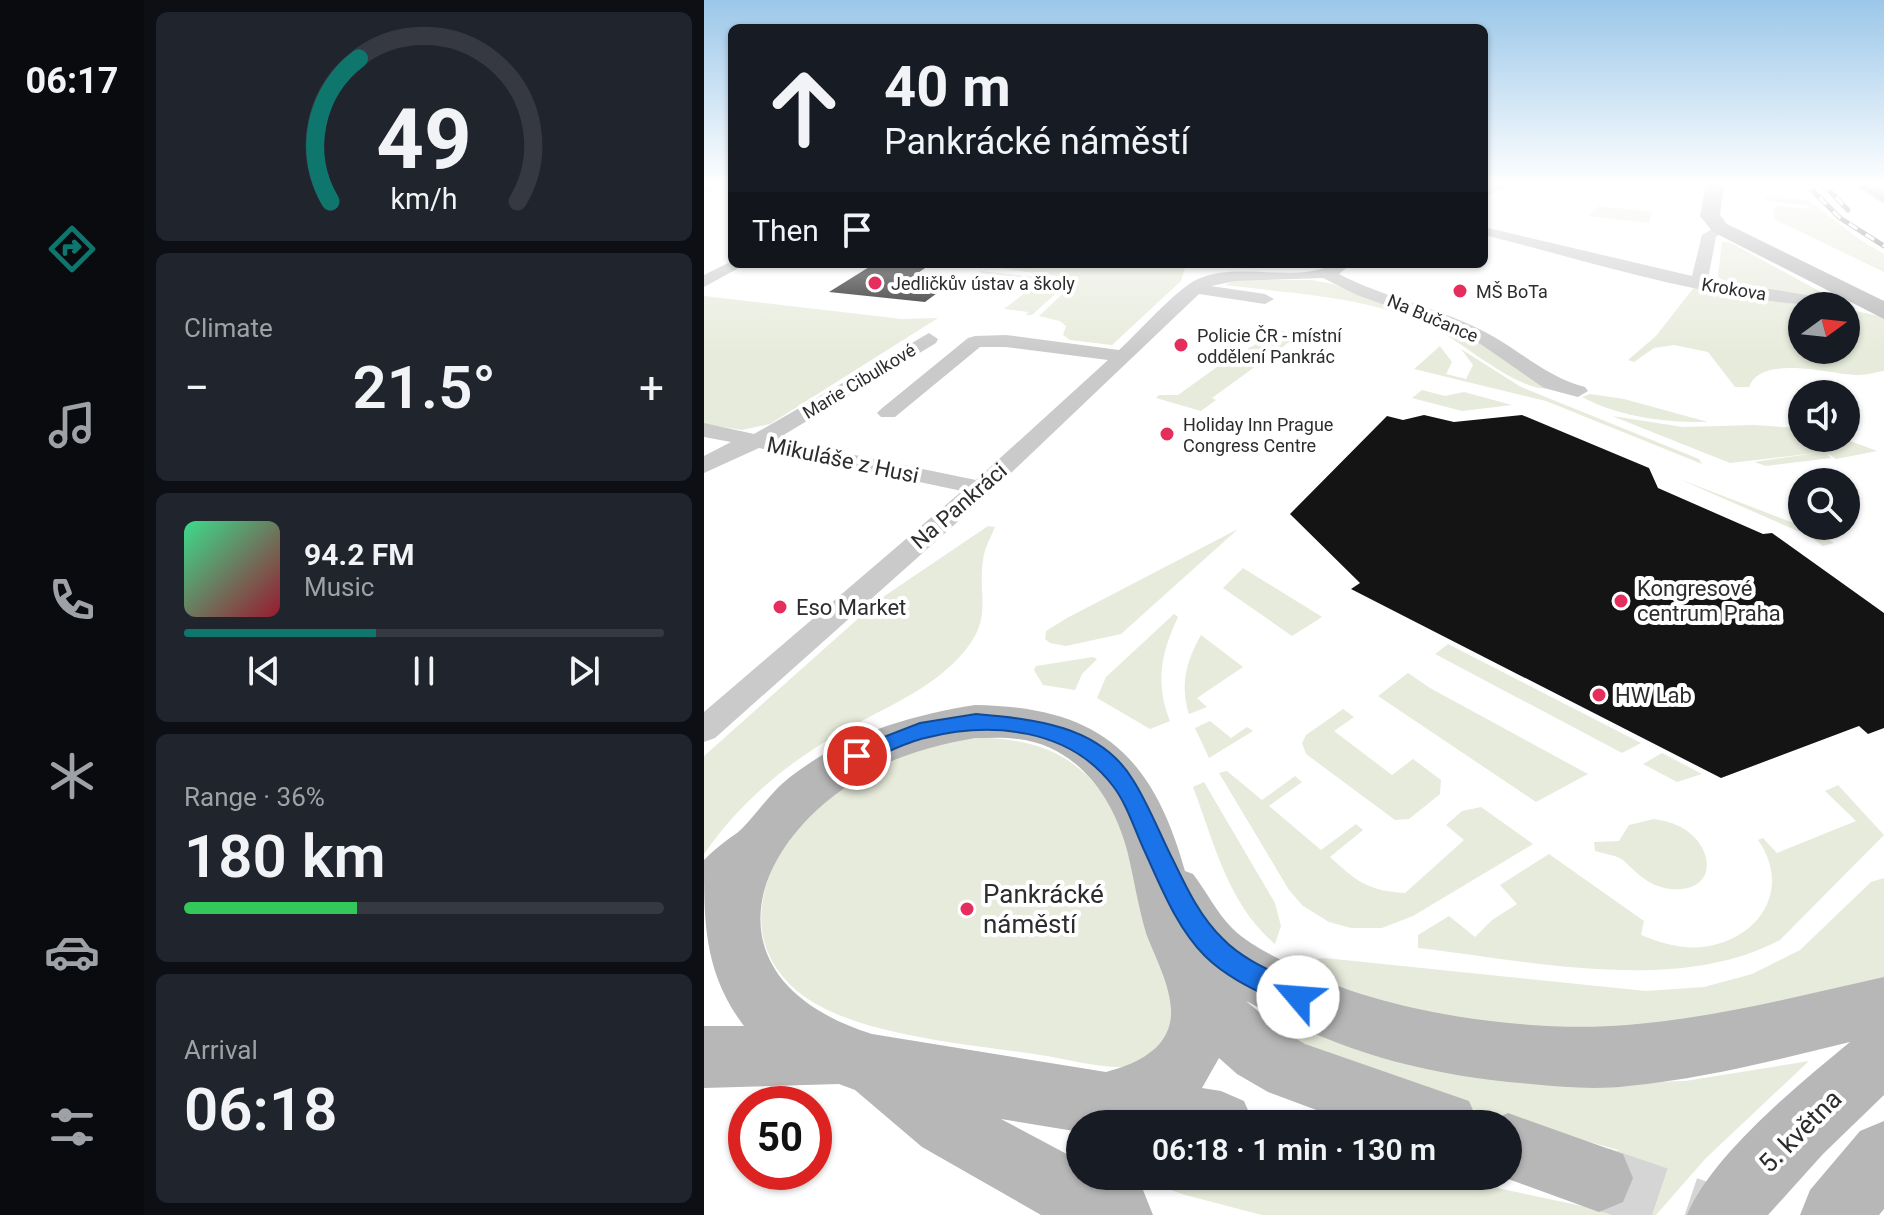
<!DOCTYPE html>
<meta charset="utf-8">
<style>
body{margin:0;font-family:Roboto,sans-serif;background:#20242c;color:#f1f3f6;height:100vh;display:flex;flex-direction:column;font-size:30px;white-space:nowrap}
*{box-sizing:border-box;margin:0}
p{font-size:26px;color:#9ea1a6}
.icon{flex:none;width:44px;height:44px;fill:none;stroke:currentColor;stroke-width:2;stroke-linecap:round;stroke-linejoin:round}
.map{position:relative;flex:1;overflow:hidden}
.sheet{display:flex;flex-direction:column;gap:12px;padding:12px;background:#0d0f14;width:560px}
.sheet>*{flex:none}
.guide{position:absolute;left:24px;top:24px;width:760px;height:244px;border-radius:12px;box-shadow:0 2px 6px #0004;background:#171b24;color:#f1f3f6;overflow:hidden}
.needle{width:52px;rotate:75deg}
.controls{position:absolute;left:1084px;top:292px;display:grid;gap:16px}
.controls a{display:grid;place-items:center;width:72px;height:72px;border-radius:50%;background:#171b24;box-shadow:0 2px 6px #0004;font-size:40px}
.speed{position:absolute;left:24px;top:1086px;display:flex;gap:16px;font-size:40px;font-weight:700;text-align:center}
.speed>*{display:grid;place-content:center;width:104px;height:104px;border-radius:50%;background:#171b24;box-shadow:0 2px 6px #0004;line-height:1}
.speed .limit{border:12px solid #d22;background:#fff;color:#111}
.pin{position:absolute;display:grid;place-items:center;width:68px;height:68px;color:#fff;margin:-34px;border:4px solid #fff;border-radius:50%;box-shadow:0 2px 8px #0007}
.me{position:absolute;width:88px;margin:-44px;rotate:297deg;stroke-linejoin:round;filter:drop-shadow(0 0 6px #0008)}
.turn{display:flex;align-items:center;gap:28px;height:168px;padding:0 24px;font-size:36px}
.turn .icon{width:104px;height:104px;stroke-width:2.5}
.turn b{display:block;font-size:56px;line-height:68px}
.then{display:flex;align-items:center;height:76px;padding:0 24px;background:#0003;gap:16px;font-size:30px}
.big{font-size:60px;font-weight:600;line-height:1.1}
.sheet .card{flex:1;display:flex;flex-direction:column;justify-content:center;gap:12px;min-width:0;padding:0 28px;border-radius:12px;background:#20242c}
.sheet .dial{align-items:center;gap:0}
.dial svg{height:208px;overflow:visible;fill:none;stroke:#363941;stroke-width:7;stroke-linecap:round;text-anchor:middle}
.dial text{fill:#f1f3f6;stroke:none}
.song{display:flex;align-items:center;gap:24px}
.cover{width:96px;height:96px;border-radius:12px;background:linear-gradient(135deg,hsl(150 70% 55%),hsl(350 70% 35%))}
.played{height:8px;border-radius:4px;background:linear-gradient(90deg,#0f766e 40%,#363941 40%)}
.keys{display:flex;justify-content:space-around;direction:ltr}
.heat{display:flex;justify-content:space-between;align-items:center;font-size:44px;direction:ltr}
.charge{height:12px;border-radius:6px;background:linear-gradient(90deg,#34c759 36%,#363941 0)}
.trip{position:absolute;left:362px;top:1110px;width:456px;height:80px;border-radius:40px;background:#171b24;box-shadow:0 2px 6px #0004;font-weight:600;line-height:80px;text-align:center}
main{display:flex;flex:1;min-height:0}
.tabs{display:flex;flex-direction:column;width:144px;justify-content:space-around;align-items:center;background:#090b0e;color:#9ea1a6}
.tabs .icon{width:56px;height:56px}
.tabs .current{color:#0f766e}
.tabs b{font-size:36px;color:#f1f3f6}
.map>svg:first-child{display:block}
</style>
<main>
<nav class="tabs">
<b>06:17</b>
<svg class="icon current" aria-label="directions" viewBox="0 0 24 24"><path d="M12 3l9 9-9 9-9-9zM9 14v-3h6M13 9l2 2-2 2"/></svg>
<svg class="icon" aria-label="music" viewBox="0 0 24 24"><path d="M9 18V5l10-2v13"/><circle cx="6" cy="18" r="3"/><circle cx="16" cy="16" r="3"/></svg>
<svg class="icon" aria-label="phone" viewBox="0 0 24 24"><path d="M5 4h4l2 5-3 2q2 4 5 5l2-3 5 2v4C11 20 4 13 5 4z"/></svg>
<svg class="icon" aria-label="climate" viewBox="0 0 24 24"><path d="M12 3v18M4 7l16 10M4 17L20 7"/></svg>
<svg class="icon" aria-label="car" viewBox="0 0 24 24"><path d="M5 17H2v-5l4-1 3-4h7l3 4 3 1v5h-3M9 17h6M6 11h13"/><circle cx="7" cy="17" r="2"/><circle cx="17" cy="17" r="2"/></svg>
<svg class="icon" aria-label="filters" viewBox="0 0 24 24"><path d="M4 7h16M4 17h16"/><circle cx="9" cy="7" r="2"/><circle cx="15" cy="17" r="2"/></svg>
</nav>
<section class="sheet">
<div class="card dial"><svg viewBox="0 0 100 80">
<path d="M14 69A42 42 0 1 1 86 69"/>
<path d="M14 69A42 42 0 0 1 25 14" stroke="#0f766e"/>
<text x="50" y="56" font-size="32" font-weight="700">49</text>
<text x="50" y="72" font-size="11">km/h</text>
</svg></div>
<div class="card"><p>Climate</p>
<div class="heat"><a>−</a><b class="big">21.5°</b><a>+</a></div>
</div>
<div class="card">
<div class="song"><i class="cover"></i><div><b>94.2 FM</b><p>Music</p></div></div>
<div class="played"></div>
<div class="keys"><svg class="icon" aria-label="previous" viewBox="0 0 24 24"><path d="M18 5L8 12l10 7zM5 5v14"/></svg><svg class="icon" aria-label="pause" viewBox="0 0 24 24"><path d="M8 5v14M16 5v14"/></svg><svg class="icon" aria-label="next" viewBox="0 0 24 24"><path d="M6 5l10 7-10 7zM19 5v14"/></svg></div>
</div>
<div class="card"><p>Range · 36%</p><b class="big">180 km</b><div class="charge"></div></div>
<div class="card"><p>Arrival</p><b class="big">06:18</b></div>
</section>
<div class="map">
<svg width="1180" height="1215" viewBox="0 0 1180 1215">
<rect width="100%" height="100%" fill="#fff"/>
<g fill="#e7ebdb">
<path d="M1062 195 1104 200 1155 239 1180 254V272L1070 219 1069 209 1073 206 1106 209 1103 205 1061 201Z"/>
<path d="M895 206 948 212 945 223 963 225 884 216Z"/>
<path d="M1018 242H1025L1130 299 1022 282 1014 277Z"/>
<path d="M269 264H482L477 281 408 345 366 340 359 335 362 326 356 321 335 316 374 279Z"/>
<path d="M276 271 343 278 353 281 359 287 328 315H322L324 312 300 309 326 289 350 291 354 288 352 284 333 279 273 273Z"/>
<path d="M532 280H608L629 284 726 318 774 342 843 388C816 392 757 342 731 328 667 296 590 294 521 285Z"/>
<path d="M991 286 1124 306H1098V350H1142V309L1180 317V371C1172 372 1163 375 1154 375 1129 375 1057 353 1045 387H1031L1004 352 970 345 950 348 930 362 924 360 952 336Z"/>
<path d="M0 296 198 319 234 318 66 424 38 430 0 424Z"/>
<path d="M577 331 589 333 592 337 508 398 512 400 497 411 452 398 455 395H474L524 359Z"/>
<path d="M736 346 748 362 742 374 762 379 769 365 757 349 817 387 995 459 998 464 842 401 710 369Z"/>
<path d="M718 390 741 396 760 392 808 405 758 411 708 398Z"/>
<path d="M886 394 920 399 1004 422C963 423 915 417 878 397Z"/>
<path d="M908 416 979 427 1051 425 1093 428 1098 429V438H1138L1173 451 1132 459 1123 453 1127 458 1062 466 1050 462 1120 452 1026 463Z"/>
<path d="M975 479 1113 532 1130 543 1119 546 1105 536Z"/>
<path d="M284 526 291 527C286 539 280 549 279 561 274 593 287 614 266 644 235 687 185 705 141 730 85 761 37 801 0 854V756L176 599Z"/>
<path d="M534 529 417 634 362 646 346 643 341 639 342 631 363 618Z"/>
<path d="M539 568 615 615 618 617 588 636 519 588Z"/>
<path d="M470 614 474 617C457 653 451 683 466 721L446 729 393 698 402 677Z"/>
<path d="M497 635 539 667 493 698 503 707 485 714C476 684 482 662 497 635Z"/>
<path d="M744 644 937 743 918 753 731 654Z"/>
<path d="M389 657 393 659 378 674 371 690 339 685 330 670 332 666Z"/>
<path d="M704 673 726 688 884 774 832 802 674 696Z"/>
<path d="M639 709 650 717 630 731 688 775 709 759 737 780 736 794 705 819 691 820 602 754 598 743 602 735Z"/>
<path d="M506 721 527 738 543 727 549 731 505 758 491 728Z"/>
<path d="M261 737C332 738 375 750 412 815L468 976 469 1042C456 1049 436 1066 421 1067 394 1068 363 1059 336 1055 267 1044 145 1036 92 990 27 934 64 854 114 804 129 788 154 774 174 763 196 750 236 744 261 737Z"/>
<path d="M958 753 998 774 973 782 939 764Z"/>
<path d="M523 771 558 800 591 776 598 782 565 806 617 850 652 824 659 830 626 857C652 881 664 891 701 893L760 840 742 825 758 811 777 807 829 844 709 916 678 928H647L625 922 599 906 585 890 515 773Z"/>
<path d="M500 782 571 903 577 926 571 944C524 905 510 842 489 787Z"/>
<path d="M1134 785 1180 835 1076 940C972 995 827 961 714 948V935L745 916 771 937 788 920 813 904 796 885 845 854 940 921 937 935C956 943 977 949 998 947 1054 941 1089 890 1054 840L1059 838 1073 853 1152 821 1121 791Z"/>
<path d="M950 819C961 821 971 823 980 829 1012 849 1013 893 967 889 946 887 935 875 920 861 914 855 900 854 891 851L890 842 915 841 925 825Z"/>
<path d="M1180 878V986L968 1031 796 1027 720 1015 630 985 603 966 612 959 621 958 942 991 1000 987 1048 974 1096 950 1167 882Z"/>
<path d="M574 1019 640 1044 906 1083 981 1081 1105 1061 1002 1158 952 1215H558L481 1195 428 1176H737L878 1206 914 1150 765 1108 606 1051 570 1025Z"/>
</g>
<g fill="#141414">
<path d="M170 264H227L202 281 244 285 221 302 125 292Z"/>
<path d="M720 415 750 422 818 415 945 468 954 488 1059 534 1068 533 1180 613V728L1164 734 1155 726 1017 778 647 589 656 583 586 514 683 416 699 420Z"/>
</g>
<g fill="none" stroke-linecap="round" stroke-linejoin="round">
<path stroke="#d5d5d5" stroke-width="62" stroke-dasharray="62 31" stroke-linecap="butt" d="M895 1178 1005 1215"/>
<g fill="#cacaca" fill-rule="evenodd">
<path d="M19 183 18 186 0 193V184Z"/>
<path d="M794 183H814L780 197V188Z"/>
<path d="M1016 224 1023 228 1012 237 1004 279 1141 301 1150 306 1142 311V306C1020 306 897 264 780 235V227L988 276 998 235Z"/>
<path d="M28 261V264H42L0 287V275Z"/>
<path d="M628 264H647L635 274C679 297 728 306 773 328 812 346 839 376 881 387L884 391 874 397 840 388 778 345 748 329 653 295 619 278 531 281 507 286 561 294 570 299 561 304 495 294 286 493 11 738 0 742V712L258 491 55 448 0 473V456L27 442 0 437V423L50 434 225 333 234 339 232 343 73 439 272 480 404 360 302 347H276L191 417H177L173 413 177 409 264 338 271 336 302 335 415 350C434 333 473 288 494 279 534 261 595 284 628 264Z"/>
</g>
<g fill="#b7b7b7" fill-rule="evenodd">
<path d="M1002 183H1020L1016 215 1023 224 1180 301V319L1009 232 996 216Z"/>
<path d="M1147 183H1170L1180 190V204Z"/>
<path d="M271 705C394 707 448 753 481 871L489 874C502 891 513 913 528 928 547 947 578 960 601 972 688 1014 827 1033 923 1025 1010 1018 1095 996 1180 977V1095L1119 1154 1064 1215H983C1008 1155 1095 1084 1146 1042 1073 1060 999 1079 924 1086 892 1090 859 1087 827 1084 718 1075 638 1052 542 1001L577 1030 601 1044 765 1101 775 1124H650L564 1092 533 1074 515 1058 498 1088 517 1091 540 1101 550 1124H376V1132L297 1119 376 1161V1176H408L439 1190 449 1215H337L218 1147 151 1090 135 1084 0 1088V1026H40C0 973 0 923 0 860 11 849 21 841 33 833 42 827 66 794 79 783 133 737 202 716 271 705ZM271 738C285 738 300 737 314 739 373 746 409 797 423 850 430 878 434 906 442 933 452 961 478 1004 462 1034 451 1056 424 1066 402 1072L168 1034C5 983 36 848 162 774 197 754 232 745 271 738Z"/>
<path d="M804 1113 919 1154 929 1178 919 1202 895 1212 796 1176H804V1124H780Z"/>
<path d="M1180 1121V1209L1175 1215H1096L1106 1190 1156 1131Z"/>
</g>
<path stroke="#828282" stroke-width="2" d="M1153 183 1180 199"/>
<defs>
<g id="rail">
<path d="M1101 183 1136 218 1180 246"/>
<path d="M1118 183 1144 210"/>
</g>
</defs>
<use href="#rail" stroke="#828282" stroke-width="5"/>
<use href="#rail" stroke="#fff" stroke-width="3" stroke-dasharray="10" stroke-linecap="butt"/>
</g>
<linearGradient id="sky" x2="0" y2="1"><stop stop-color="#9bc7e9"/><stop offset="0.52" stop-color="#fff"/><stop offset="1" stop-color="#fff" stop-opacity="0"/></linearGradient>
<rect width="1180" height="354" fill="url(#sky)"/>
<path fill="#1a73e8" stroke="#114b97" stroke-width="2" d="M272 714C329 719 396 725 429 780 445 805 456 835 470 862 483 889 497 918 519 939 541 962 575 974 603 988L607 997 603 1006 594 1010 584 1006C556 992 524 979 501 956 473 928 457 887 441 852 431 831 423 804 409 786 365 728 287 721 221 738 198 743 176 757 153 764L146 762 142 756 146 750 216 723Z"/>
<g fill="#e62e5d" stroke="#fff" stroke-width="3">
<circle cx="171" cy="283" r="8"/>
<circle cx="756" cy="291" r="8"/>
<circle cx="477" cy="345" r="8"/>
<circle cx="463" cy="434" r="8"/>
<circle cx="917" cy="601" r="8"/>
<circle cx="76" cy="607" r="8"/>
<circle cx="895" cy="695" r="8"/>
<circle cx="263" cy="909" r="8"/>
</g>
<g text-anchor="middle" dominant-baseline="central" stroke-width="8" stroke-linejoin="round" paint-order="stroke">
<g font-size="18" fill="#2d2d2d" stroke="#fff" text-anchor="start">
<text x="187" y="283">Jedličkův ústav a školy</text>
<text x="772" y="291">MŠ BoTa</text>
<text x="493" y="335">Policie ČR - místní<tspan x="493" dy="21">oddělení Pankrác</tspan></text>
<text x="479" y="424">Holiday Inn Prague<tspan x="479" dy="21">Congress Centre</tspan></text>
</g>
<g font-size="18" fill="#2d2d2d" stroke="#fff">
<text transform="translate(1030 289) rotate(9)">Krokova</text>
<text transform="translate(729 318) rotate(23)">Na Bučance</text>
<text transform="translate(155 381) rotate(-31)">Marie Cibulkové</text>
</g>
<g font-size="22" fill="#2d2d2d" stroke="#fff">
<text transform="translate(139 460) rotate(12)">Mikuláše z Husi</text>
<text transform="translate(255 506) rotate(-41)">Na Pankráci</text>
</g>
<g font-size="22" fill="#2d2d2d" stroke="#fff" text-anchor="start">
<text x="933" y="588">Kongresové<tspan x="933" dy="25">centrum Praha</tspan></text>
<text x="92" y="607">Eso Market</text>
<text x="911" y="695">HW Lab</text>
</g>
<g font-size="26" fill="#2d2d2d" stroke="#fff" text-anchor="start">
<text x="279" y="894">Pankrácké<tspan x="279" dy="30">náměstí</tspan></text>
</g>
<g font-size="26" fill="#2d2d2d" stroke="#fff">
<text transform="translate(1096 1131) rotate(-45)">5. května</text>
</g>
</g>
</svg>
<div class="controls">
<a><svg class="needle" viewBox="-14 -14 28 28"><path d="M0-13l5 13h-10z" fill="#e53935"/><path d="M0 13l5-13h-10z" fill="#9ea1a6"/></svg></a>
<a><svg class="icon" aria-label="sound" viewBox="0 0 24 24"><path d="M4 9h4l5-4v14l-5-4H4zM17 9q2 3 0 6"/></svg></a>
<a><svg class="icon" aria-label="search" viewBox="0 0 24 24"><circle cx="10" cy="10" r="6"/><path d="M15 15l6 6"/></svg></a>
</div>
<div class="speed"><div class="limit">50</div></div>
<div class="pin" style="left:153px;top:756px;background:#d93025"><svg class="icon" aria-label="arrive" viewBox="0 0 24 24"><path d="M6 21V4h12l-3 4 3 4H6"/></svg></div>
<svg class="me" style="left:594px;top:997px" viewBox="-20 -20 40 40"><circle r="19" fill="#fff"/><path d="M0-13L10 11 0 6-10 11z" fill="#1a73e8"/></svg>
<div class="trip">06:18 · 1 min · 130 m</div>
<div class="guide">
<div class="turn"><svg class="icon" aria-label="ahead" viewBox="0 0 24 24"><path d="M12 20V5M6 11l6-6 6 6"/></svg><div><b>40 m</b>Pankrácké náměstí</div></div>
<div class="then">Then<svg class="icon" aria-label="arrive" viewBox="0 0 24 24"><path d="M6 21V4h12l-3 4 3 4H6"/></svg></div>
</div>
</div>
</main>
